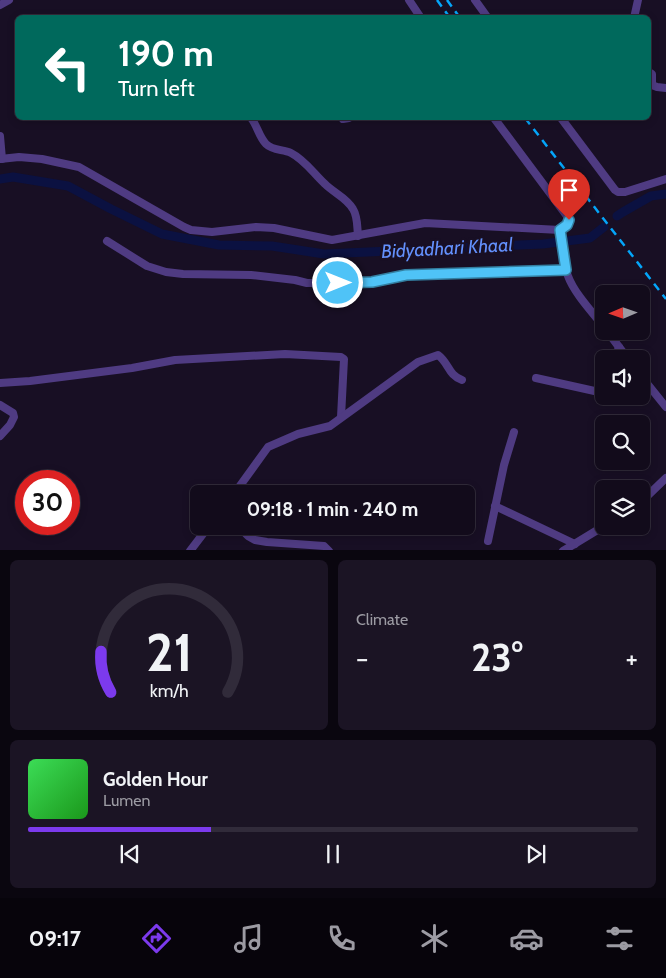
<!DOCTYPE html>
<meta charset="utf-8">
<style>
body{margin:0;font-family:Cabin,sans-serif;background:#1b1424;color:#f1f3f6;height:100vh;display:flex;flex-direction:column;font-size:19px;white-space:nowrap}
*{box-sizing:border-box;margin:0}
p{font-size:16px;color:#9c9ba3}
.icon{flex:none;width:28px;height:28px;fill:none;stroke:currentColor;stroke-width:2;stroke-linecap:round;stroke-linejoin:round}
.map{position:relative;height:550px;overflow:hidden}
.side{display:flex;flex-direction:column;gap:10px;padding:10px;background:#0a060f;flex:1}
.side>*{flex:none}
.guide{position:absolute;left:15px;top:15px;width:636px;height:105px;border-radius:8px;box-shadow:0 2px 8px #0003,0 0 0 1px #312b3a;background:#00695c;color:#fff;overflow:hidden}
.needle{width:32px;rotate:268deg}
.tools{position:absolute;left:595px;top:285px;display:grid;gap:10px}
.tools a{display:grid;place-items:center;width:55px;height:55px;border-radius:8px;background:#120b1b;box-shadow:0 2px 8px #0003,0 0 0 1px #312b3a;font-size:25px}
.speed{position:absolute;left:15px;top:470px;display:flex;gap:10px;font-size:25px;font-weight:700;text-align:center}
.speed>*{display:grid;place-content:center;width:65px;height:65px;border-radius:50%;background:#120b1b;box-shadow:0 2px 8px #0003,0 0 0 1px #312b3a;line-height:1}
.speed .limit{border:8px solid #d22;background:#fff;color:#111}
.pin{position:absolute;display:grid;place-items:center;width:42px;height:42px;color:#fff;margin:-51px -21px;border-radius:50% 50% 50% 0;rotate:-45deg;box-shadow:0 0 5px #0007}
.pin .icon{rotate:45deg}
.me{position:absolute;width:55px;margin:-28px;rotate:90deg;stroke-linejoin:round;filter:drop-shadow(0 0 4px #0008)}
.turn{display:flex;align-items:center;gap:18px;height:105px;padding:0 20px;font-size:22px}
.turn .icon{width:65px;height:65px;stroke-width:2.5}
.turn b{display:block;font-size:35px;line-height:42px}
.big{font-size:38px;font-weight:700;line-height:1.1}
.side .tile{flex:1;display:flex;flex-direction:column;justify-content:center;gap:8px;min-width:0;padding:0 18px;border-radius:8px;background:#1b1424}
.side .dial{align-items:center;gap:0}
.dial svg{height:130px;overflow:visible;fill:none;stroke:#312b3a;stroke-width:7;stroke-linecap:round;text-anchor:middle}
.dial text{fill:#f1f3f6;stroke:none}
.song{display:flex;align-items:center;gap:15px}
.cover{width:60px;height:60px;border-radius:8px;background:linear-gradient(135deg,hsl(130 70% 55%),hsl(120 70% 35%))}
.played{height:5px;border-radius:2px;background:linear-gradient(90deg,#7c3aed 30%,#312b3a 30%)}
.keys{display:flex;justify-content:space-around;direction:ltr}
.heat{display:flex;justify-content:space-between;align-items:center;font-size:28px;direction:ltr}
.side .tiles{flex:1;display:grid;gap:10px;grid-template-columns:1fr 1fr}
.tile:last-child{grid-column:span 2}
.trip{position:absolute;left:190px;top:485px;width:285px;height:50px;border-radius:8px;background:#120b1b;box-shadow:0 2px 8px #0003,0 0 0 1px #312b3a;font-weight:700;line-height:50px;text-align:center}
.dock{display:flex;height:80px;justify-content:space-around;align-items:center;background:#07040b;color:#9c9ba3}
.dock .icon{width:35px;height:35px}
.dock .selected{color:#7c3aed}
.dock b{font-size:22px;color:#f1f3f6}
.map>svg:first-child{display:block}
</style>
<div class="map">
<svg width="666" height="551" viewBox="0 0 666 551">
<rect width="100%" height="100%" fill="#180f24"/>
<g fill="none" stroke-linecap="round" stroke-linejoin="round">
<g stroke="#0b1141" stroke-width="9">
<path d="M0 179 13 177 68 186 111 209 162 234 219 245 272 246 324 254 543 244 590 238 604 227"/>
<path d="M617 216 623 212 651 196 666 194"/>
</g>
<g stroke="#4f3b82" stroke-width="8">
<path d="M409 0 421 18"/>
<path d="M475 0 488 18"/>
<path d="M0 5 9 0"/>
<path d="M634 18 638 0"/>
<path d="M649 72 652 74V85L657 87 666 88"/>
<path d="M251 118C257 125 259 137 266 144 273 151 283 149 291 153 305 160 314 174 325 184 334 193 347 198 353 209 358 217 357 227 358 236"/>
<path d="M561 118 615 190 618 192H625L666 179"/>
<path d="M343 119 349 118"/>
<path d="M0 136 2 159"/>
<path d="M0 159 19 157 42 159 79 167 184 227 191 230 212 232 256 227 274 228 332 240 425 223 560 230C566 226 570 224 567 216L494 118"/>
<path d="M560 230C561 245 562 262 568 276 574 293 593 313 604 327"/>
<path d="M107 241 147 266 166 272 183 274 251 275 295 280 307 283 372 282 405 275 566 270"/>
<path d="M607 331 628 359"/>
<path d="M615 359 619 347"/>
<path d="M641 376 666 407"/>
<path d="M536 378 599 392 604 391"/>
<path d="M0 383 30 381 132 368 175 360 285 354 341 357 344 359 341 417"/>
<path d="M0 405 13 413 14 417 10 425 0 436"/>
<path d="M234 494 268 447 298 434 330 426 359 405 418 362 438 355C449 363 448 375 462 380"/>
<path d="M641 502 666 478"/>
<path d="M495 506 575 544"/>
<path d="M238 526 248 536 255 540 267 542 324 546 329 551"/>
<path d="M488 541 504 465 514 432"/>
<path d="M190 551 209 526"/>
<path d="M563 551 604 526"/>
</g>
<g stroke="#04a5f9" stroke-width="2.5" stroke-dasharray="8 6" stroke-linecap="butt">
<path d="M437 0 450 18"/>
<path d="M447 0 460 18"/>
<path d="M525 118 666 299"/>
</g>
</g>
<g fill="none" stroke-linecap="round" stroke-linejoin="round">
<defs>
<path id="route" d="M338 283 372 282 406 275 566 270 560 230 567 225 569 220"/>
</defs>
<use href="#route" stroke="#337fa1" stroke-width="12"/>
<use href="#route" stroke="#4fc3f7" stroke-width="9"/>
</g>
<g text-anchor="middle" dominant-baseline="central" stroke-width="5" stroke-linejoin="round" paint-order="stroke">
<g font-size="19" font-style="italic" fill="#6390fc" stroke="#180f24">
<text transform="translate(447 248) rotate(-3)">Bidyadhari Khaal</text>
</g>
</g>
</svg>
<div class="tools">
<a><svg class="needle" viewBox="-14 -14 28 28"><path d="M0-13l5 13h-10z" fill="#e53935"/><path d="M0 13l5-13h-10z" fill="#9c9ba3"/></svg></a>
<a><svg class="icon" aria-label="sound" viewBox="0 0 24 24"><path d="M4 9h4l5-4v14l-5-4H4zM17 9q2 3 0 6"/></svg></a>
<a><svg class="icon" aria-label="search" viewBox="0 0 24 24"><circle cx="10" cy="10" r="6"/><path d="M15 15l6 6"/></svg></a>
<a><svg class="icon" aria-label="layers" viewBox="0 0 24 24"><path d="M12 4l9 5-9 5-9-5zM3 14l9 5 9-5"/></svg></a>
</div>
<div class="speed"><div class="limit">30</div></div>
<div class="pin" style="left:569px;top:220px;background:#d93025"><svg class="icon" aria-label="arrive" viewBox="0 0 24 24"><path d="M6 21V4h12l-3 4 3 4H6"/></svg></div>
<svg class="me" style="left:338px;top:283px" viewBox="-20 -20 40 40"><circle r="17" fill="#4fc3f7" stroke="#fff" stroke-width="3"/><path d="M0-11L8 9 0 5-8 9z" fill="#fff"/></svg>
<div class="trip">09:18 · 1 min · 240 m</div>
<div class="guide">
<div class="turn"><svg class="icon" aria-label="left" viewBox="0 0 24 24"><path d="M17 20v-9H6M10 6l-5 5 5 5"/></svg><div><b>190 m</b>Turn left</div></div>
</div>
</div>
<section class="side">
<div class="tiles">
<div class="tile dial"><svg viewBox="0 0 100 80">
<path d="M14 69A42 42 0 1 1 86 69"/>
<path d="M14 69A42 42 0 0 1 8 44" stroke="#7c3aed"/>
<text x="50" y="56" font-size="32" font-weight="700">21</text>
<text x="50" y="72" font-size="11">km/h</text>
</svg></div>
<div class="tile"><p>Climate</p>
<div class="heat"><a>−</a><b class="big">23°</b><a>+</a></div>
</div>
<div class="tile">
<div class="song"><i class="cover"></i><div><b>Golden Hour</b><p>Lumen</p></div></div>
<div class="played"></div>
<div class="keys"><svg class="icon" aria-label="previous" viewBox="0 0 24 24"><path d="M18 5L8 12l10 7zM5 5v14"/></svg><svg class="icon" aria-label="pause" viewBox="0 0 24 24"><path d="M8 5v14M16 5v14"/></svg><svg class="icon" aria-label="next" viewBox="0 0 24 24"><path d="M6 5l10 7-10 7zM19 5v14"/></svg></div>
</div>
</div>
</section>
<nav class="dock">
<b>09:17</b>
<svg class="icon selected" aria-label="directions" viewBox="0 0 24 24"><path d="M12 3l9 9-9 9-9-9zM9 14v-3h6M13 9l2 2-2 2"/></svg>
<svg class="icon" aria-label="music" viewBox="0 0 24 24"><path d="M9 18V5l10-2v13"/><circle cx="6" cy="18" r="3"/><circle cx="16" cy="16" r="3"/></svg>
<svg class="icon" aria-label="phone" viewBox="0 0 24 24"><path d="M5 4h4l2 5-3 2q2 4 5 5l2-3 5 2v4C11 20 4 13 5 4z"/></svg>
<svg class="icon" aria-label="climate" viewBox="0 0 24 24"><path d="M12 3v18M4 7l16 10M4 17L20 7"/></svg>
<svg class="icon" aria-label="car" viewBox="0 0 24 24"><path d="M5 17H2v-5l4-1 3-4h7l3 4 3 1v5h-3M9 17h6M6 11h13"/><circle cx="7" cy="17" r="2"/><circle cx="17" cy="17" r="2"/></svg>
<svg class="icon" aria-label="filters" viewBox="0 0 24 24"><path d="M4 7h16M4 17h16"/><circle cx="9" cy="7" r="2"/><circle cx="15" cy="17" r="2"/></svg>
</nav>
